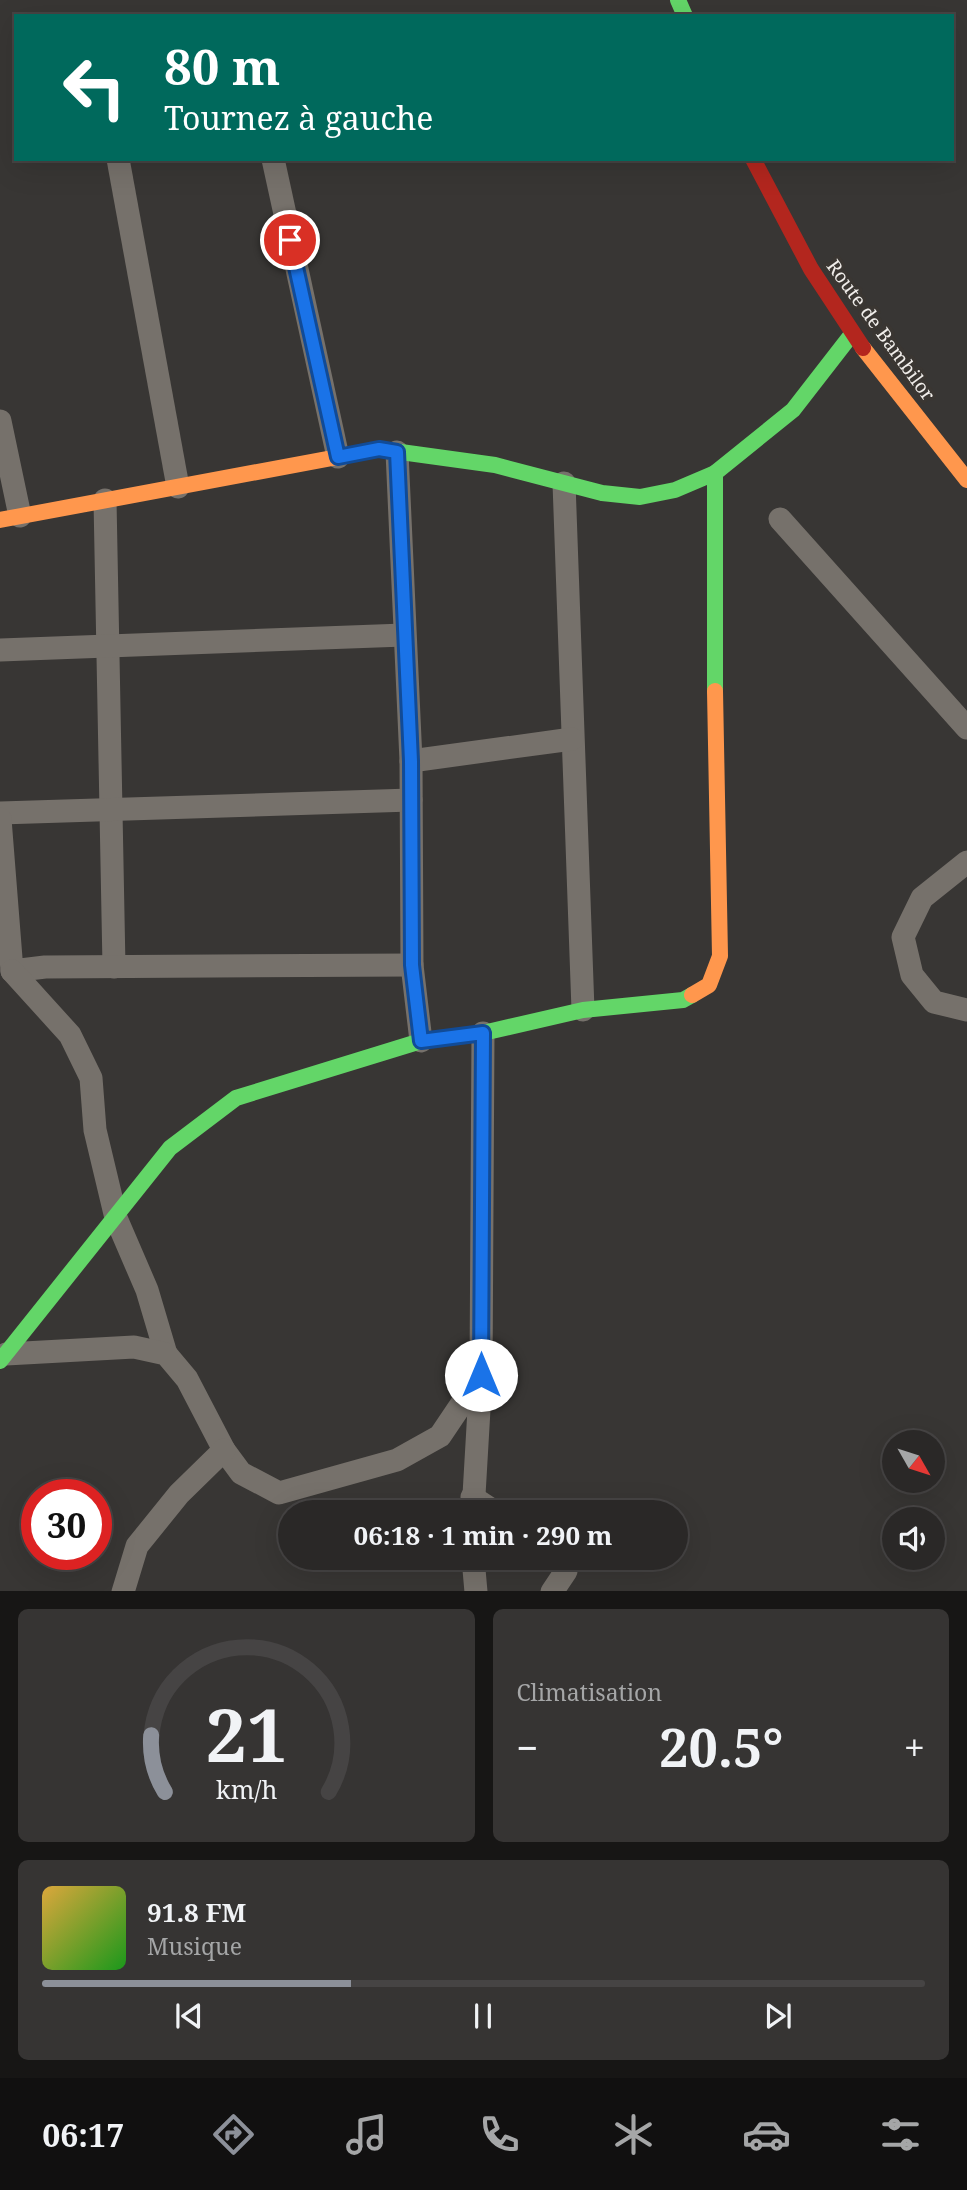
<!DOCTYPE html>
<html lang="fr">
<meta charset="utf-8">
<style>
body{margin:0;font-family:"Noto Serif",serif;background:#363433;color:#f1f3f6;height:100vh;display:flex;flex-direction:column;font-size:26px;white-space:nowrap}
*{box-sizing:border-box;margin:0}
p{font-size:23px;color:#a5a6a7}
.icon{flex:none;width:38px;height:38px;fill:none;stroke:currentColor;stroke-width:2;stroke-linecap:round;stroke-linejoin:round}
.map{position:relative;height:1591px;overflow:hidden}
.side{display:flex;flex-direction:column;gap:18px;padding:18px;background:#171615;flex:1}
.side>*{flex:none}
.hud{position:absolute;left:14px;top:14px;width:940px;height:147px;border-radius:0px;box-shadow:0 7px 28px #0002,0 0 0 2px #464444;background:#00695c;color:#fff;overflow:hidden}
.needle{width:46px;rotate:129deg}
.fabs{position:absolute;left:882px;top:1430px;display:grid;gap:14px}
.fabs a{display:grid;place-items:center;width:63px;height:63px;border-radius:50%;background:#2a2827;box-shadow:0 7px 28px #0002,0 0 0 2px #464444;font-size:35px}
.speed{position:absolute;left:21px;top:1479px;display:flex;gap:14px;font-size:35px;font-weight:700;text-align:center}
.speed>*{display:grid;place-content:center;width:91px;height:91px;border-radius:50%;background:#2a2827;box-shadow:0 7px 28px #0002,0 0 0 2px #464444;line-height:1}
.speed .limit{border:10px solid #d22;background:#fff;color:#111}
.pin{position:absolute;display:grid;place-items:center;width:60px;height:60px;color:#fff;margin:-30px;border:4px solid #fff;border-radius:50%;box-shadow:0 2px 7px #0007}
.me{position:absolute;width:77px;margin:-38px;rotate:0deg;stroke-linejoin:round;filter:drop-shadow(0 0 5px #0008)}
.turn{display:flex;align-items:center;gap:24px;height:147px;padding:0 35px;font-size:32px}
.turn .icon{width:91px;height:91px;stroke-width:2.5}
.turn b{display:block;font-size:49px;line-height:60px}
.big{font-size:52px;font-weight:700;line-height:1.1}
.side .card{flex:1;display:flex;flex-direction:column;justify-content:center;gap:10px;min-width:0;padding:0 24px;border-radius:10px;background:#363433}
.side .dial{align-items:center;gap:0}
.dial svg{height:182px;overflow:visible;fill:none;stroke:#464444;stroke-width:7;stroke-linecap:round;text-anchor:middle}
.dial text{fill:#f1f3f6;stroke:none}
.song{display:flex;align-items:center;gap:21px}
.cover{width:84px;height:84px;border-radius:10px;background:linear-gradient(135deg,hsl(40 70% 55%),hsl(120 70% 35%))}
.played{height:7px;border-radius:4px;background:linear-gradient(90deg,#8c9099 35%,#464444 35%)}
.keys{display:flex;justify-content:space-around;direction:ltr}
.heat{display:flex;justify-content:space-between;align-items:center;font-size:38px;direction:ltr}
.side .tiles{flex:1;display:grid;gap:18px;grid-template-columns:1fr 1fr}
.card:last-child{grid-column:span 2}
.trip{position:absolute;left:278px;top:1500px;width:410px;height:70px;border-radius:35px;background:#2a2827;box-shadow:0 7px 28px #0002,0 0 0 2px #464444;font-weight:700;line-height:70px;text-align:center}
.dock{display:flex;height:112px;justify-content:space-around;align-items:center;background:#111010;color:#a5a6a7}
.dock .icon{width:49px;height:49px}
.dock .active{color:#8c9099}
.dock b{font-size:32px;color:#f1f3f6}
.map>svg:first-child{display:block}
</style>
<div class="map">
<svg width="967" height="1592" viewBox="0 0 967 1592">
<rect width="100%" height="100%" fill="#383634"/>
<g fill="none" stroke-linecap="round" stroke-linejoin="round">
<g stroke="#76716b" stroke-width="23">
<path d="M118 159 178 487"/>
<path d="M273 159 338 457"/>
<path d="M0 421 20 516"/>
<path d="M397 452 411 761 412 965 421 1041"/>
<path d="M564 483 583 1010"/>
<path d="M105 500 114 967"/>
<path d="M780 519 967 728"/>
<path d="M0 650 404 635"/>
<path d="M411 761 572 739"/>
<path d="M0 813 411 800"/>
<path d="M0 819 12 971 45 967 412 965"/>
<path d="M967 862 922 898 903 937 912 975 934 1002 967 1010"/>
<path d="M12 971 70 1035 91 1078 95 1130 116 1218 147 1290 166 1354"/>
<path d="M6 1354 134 1347 166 1354 187 1379 224 1450 241 1473 279 1493 397 1460 440 1436 481 1375"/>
<path d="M472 1497 495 1512"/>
<path d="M473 1512 481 1375 483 1033"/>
<path d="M473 1558 476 1592"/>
<path d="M123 1592 137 1546 179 1494 224 1450"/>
<path d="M552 1592 566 1571 562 1558"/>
</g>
<g stroke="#63d668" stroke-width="16">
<path d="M678 0 685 16"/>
<path d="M359 453 379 449 495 465 602 493 640 497 675 490 715 473 793 410 852 334"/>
<path d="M715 473V691"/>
<path d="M0 1361 170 1148 236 1098 421 1041 483 1033 583 1010 683 1000 692 995"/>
</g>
<g stroke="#ff974d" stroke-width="16">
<path d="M863 348 967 480"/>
<path d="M0 520 359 453"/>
<path d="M692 995 709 985 720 956 715 691"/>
</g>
<path stroke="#b3261e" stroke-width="16" d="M753 159 811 269 863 348"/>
</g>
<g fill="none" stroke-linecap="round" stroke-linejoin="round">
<defs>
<path id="route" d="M290 240 338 457 379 449 397 452 411 761 412 965 421 1041 483 1033 481 1375"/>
</defs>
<use href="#route" stroke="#114b97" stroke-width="18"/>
<use href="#route" stroke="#1a73e8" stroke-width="12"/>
</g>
<g text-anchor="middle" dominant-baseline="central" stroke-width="7" stroke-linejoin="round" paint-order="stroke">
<g font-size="19" fill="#f0edea" stroke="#3a3632">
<text transform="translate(881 330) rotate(54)">Route de Bambilor</text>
</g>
</g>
</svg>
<div class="fabs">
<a><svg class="needle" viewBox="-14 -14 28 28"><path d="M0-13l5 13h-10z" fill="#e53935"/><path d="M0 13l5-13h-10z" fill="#a5a6a7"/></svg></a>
<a><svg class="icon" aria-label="sound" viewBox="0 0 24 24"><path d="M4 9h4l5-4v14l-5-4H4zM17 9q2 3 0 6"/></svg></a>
</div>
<div class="speed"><div class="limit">30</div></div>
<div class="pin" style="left:290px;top:240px;background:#d93025"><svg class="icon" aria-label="arrive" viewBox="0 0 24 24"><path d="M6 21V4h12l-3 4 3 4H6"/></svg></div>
<svg class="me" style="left:481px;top:1375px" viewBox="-20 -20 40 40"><circle r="19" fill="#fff"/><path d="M0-13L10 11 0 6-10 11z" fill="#1a73e8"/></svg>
<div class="trip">06:18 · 1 min · 290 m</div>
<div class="hud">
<div class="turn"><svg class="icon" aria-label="left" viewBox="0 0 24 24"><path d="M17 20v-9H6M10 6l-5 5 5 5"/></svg><div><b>80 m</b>Tournez à gauche</div></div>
</div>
</div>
<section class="side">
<div class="tiles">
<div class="card dial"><svg viewBox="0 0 100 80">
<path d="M14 69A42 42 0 1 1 86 69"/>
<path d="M14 69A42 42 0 0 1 8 44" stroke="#8c9099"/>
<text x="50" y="56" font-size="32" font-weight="700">21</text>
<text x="50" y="72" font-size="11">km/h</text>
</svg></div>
<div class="card"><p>Climatisation</p>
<div class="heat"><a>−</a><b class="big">20.5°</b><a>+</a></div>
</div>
<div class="card">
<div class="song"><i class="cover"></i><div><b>91.8 FM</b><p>Musique</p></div></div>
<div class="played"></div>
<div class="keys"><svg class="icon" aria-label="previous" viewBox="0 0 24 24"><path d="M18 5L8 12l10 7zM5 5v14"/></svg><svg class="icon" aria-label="pause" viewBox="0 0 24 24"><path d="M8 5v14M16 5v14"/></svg><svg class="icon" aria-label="next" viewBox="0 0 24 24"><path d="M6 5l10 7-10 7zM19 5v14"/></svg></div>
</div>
</div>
</section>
<nav class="dock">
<b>06:17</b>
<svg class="icon active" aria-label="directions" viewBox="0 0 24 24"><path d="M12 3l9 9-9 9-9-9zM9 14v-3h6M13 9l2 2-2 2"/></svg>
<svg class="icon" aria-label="music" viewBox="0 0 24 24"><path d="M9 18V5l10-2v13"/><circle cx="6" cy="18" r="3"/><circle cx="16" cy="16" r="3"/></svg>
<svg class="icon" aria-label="phone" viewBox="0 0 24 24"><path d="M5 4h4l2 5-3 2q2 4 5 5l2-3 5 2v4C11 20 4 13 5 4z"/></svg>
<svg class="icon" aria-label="climate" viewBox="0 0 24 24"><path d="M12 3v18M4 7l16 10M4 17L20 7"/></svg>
<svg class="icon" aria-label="car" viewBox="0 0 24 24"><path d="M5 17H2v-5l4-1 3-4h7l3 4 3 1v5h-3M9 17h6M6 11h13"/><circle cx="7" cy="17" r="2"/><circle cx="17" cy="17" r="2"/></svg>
<svg class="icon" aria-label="filters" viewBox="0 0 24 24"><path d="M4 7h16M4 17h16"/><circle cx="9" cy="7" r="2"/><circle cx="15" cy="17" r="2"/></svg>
</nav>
